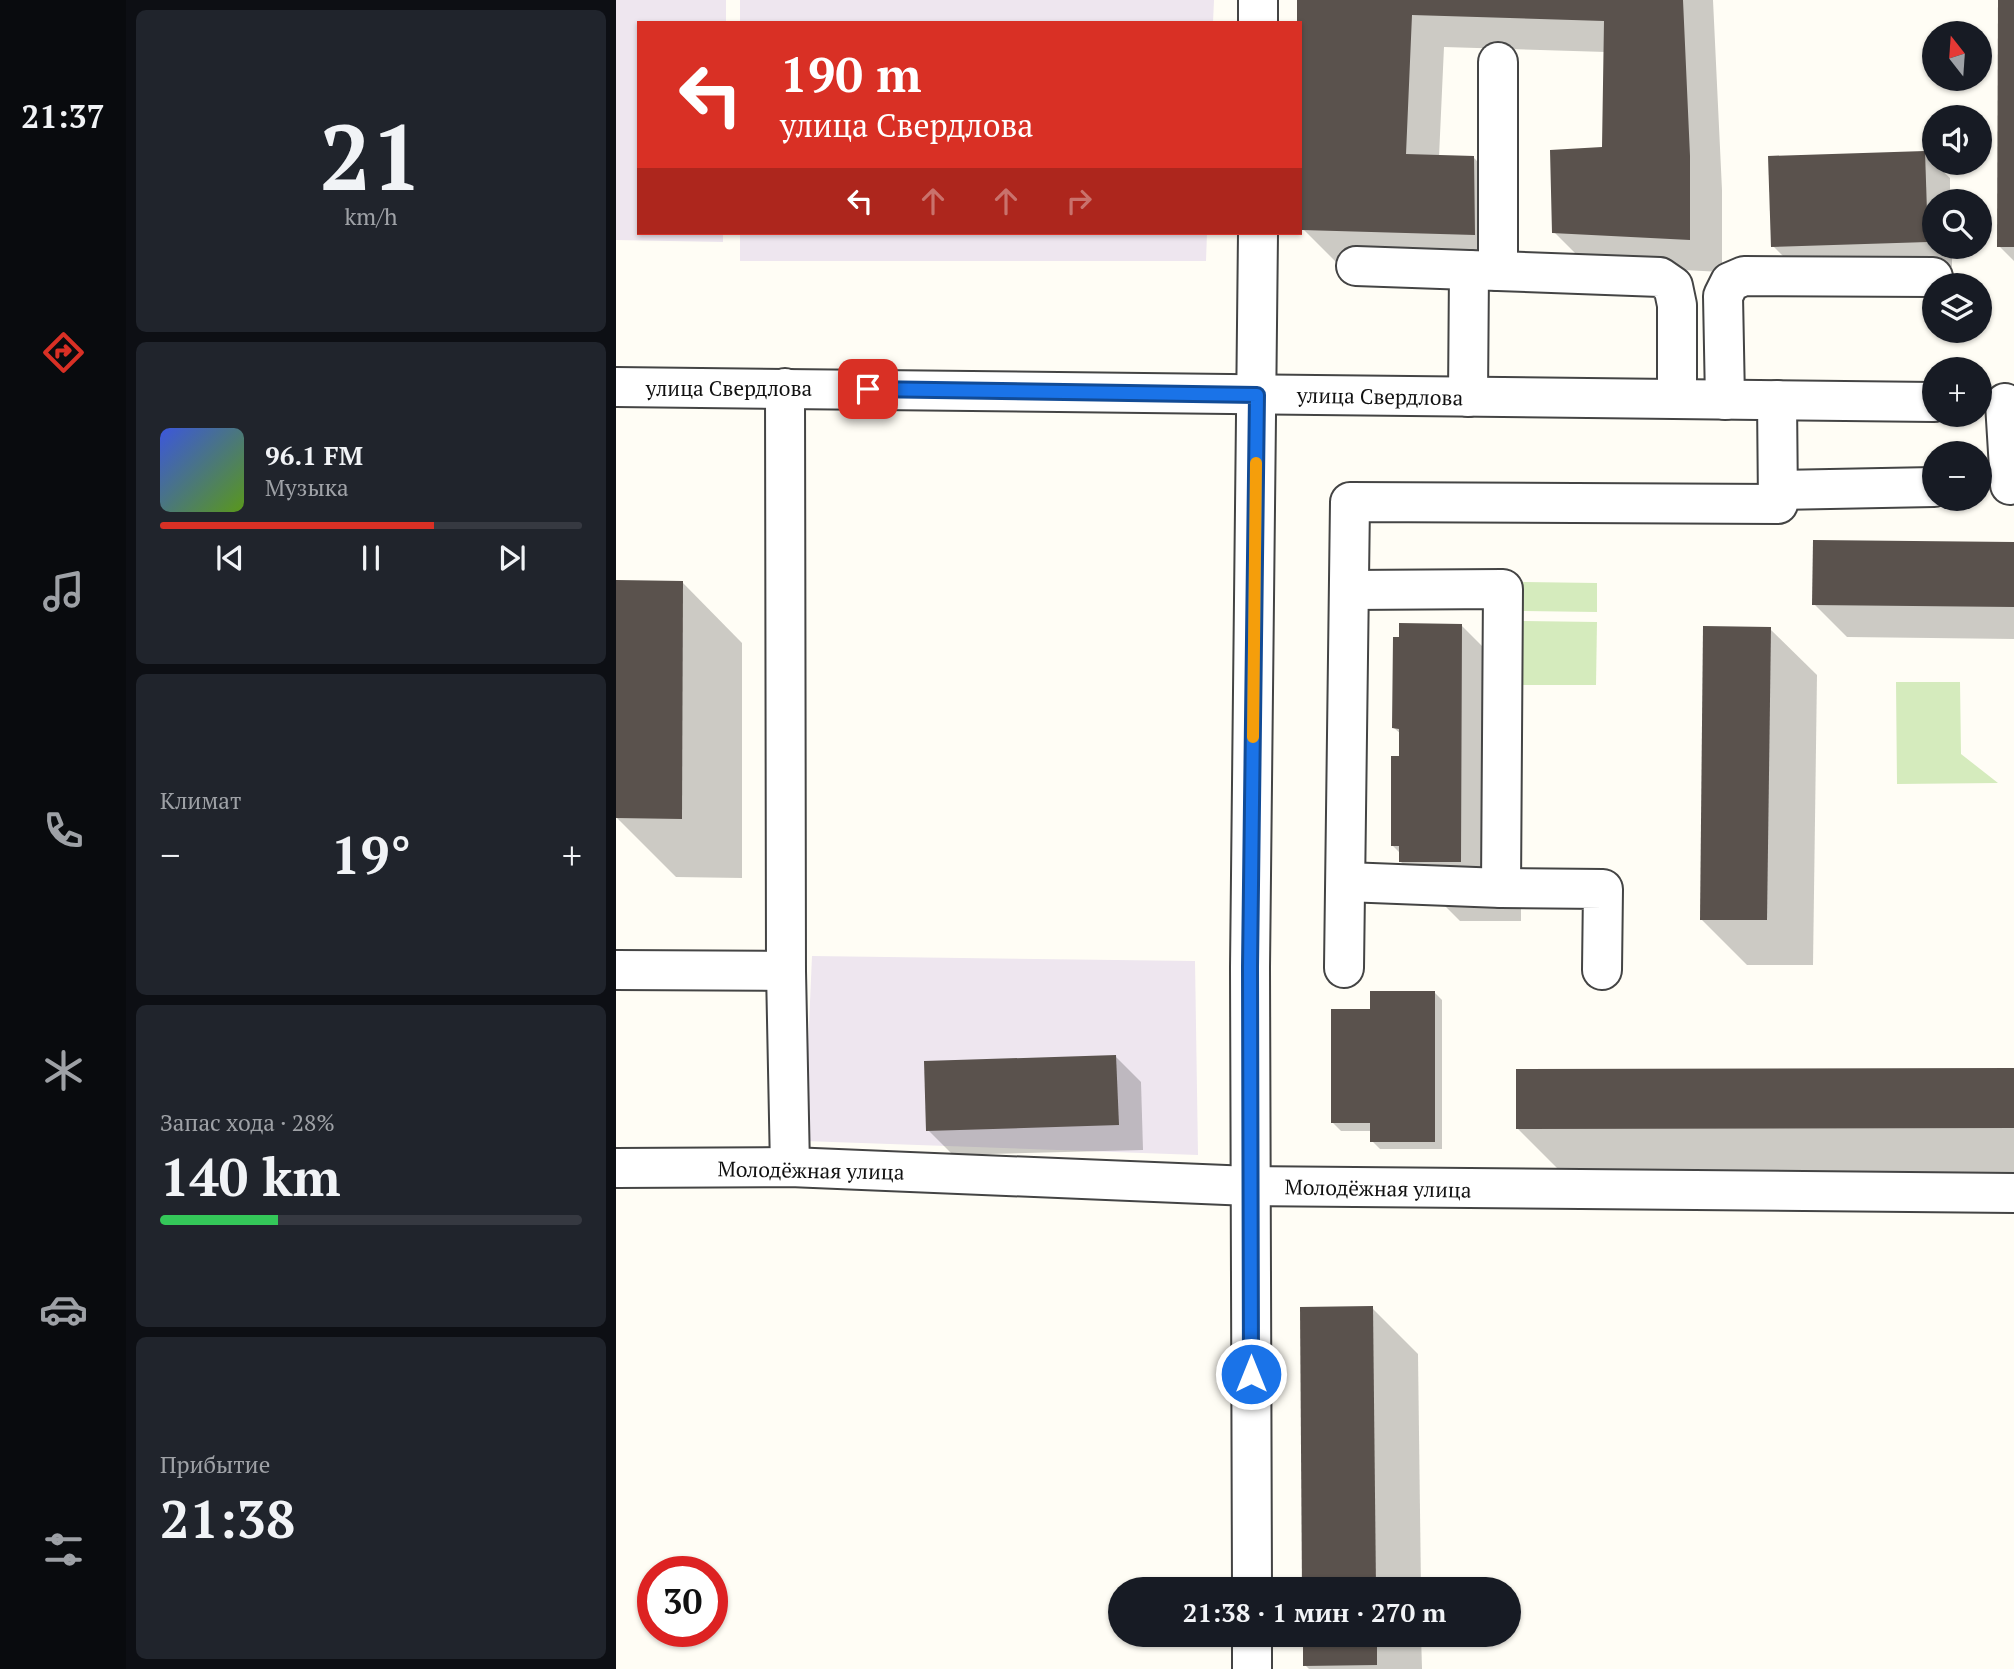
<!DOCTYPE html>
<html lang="ru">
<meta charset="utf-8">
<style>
body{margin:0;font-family:"PT Serif",serif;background:#20242c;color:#f1f3f6;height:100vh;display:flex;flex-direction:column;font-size:26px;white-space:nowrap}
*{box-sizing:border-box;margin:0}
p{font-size:23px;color:#9ea1a6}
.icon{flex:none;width:38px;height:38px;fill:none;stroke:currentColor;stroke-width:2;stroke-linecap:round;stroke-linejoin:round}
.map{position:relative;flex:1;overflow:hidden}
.drawer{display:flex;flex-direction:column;gap:10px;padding:10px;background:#0d0f14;width:490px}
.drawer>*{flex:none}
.top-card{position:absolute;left:21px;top:21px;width:665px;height:214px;border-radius:0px;box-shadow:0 2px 5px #0004;background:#d93025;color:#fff;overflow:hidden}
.needle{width:46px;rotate:343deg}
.controls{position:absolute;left:1306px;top:21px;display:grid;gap:14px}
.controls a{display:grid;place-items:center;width:70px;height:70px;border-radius:50%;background:#171b24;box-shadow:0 2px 5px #0004;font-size:35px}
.speed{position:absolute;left:21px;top:1556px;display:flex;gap:14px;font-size:35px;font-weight:700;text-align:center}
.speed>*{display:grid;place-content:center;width:91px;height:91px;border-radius:50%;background:#171b24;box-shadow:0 2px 5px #0004;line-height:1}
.speed .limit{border:10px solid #d22;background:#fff;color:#111}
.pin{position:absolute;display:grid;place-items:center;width:60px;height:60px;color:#fff;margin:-30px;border-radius:14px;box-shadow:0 4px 10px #0006}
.me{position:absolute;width:77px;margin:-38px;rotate:0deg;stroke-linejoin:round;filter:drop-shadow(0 0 5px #0008)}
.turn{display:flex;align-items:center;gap:24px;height:147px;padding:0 28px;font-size:32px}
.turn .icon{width:91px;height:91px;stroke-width:2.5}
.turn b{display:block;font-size:49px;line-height:60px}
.lanes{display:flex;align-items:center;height:66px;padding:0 28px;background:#0003;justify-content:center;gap:35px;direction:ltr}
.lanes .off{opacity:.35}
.big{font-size:52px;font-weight:700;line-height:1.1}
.drawer .tile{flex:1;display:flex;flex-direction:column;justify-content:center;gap:10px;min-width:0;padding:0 24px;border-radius:10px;background:#20242c}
.drawer .dial{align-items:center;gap:0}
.dial b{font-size:91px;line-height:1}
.song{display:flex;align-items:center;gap:21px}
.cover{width:84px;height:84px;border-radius:10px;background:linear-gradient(135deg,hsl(230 70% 55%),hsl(90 70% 35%))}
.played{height:7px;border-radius:4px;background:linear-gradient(90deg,#d93025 65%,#363941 65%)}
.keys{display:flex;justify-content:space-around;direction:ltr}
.heat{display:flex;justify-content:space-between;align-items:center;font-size:38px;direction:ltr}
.charge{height:10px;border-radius:5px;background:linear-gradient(90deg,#34c759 28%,#363941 0)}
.trip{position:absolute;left:492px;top:1577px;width:413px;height:70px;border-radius:35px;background:#171b24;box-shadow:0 2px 5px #0004;font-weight:700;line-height:70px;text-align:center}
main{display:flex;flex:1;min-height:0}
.tabs{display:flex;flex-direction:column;width:126px;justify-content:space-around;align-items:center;background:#090b0e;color:#9ea1a6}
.tabs .icon{width:49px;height:49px}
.tabs .current{color:#d93025}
.tabs b{font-size:32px;color:#f1f3f6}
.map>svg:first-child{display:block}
</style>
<main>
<nav class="tabs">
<b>21:37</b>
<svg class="icon current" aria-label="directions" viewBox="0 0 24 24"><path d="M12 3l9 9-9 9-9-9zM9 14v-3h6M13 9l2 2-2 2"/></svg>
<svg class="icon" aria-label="music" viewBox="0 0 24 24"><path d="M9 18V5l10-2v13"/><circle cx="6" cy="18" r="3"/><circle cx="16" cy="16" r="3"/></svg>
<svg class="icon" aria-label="phone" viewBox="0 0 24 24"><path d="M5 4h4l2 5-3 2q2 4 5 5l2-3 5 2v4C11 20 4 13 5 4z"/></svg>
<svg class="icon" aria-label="climate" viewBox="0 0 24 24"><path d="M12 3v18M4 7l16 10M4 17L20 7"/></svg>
<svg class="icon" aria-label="car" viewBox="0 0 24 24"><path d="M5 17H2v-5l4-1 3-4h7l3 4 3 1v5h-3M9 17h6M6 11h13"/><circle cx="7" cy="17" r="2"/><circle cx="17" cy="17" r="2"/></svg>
<svg class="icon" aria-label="filters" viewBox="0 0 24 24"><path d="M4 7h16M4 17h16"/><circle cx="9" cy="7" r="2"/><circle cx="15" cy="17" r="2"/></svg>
</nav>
<section class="drawer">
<div class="tile dial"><b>21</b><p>km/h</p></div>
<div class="tile">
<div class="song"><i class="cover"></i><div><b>96.1 FM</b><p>Музыка</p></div></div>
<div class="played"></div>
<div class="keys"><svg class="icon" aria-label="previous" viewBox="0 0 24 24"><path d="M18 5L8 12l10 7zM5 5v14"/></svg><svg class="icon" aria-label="pause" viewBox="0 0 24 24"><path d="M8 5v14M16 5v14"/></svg><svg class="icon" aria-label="next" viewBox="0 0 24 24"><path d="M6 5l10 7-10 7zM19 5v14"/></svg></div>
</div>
<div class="tile"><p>Климат</p>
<div class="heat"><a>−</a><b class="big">19°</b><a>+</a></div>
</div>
<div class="tile"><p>Запас хода · 28%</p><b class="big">140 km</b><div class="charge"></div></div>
<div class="tile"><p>Прибытие</p><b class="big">21:38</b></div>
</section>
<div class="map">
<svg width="1398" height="1669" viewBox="0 0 1398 1669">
<rect width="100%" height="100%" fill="#fffdf5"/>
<g fill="#eee6ef">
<path d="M0 0H110V23H23V233H107V242L0 240Z"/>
<path d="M124 0H598L597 23H124Z"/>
<path d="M124 233H591L590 261H124Z"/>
<path d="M196 956 579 961 582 1155 188 1141Z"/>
</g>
<g fill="#d5ebbd">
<path d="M907 582 981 583V612L907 611Z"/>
<path d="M907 621 981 622 980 685H906Z"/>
<path d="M1280 682H1344L1345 754 1382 783 1281 784Z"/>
</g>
<g fill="#0003">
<path d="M682 0H1097L1106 190V272L971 265 938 232 988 149 990 52 828 47 823 157H857L890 190 891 267 720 262 687 229Z"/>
<path d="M1384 0H1398V261L1383 246Z"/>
<path d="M1308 153 1334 178V201H1318V247H1336V267L1182 271 1157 246Z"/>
<path d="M1398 544V639L1231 637 1198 604Z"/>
<path d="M66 582 126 643V878L60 877 0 817Z"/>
<path d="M845 625 905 685V921H844L784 861V853L776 845 785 758V734L778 728Z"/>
<path d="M1154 629 1201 675 1197 965H1131L1085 919Z"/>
<path d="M818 992 826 1000V1149H764L756 1141V1131H725L717 1123 756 1010Z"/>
<path d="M500 1057 525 1082 527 1150 337 1155 312 1130Z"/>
<path d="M1398 1069V1173L948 1175 902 1129Z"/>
<path d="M756 1308 802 1354 805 1589H688Z"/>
<path d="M689 1634H805L806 1669H693L689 1665Z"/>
</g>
<g fill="#5a524d">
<path d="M681 0H1067L1074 156V240L936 233 934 150 986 147 988 21 796 15 790 154 858 156 859 235 686 230 684 23H681Z"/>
<path d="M1382 0H1398V247H1381Z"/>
<path d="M1309 151 1312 242 1155 247 1152 156Z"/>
<path d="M1197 540 1398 542V607L1196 605Z"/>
<path d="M0 580 67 581 66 819 0 818Z"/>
<path d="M783 623 846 624 845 862H783V846H775V756H783V729L776 728 777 637H783Z"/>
<path d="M1087 626 1155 627 1151 920H1084Z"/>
<path d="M754 991H819V1142H754V1123H715V1009H754Z"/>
<path d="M500 1055 503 1125 310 1131 308 1061Z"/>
<path d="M1398 1068V1128L900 1129V1069Z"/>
<path d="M757 1306 760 1589H686L684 1307Z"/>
<path d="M687 1634H761V1665L687 1666Z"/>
</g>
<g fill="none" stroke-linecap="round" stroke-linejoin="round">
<defs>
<g id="minor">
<path d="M642 23V0"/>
<path d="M882 62V271"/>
<path d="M740 266 853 270"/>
<path d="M0 387 1318 402"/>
<path d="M169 388 170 971 174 1167"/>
<path d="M852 397 853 270 1044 277 1057 286 1061 305V399"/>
<path d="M1109 400 1107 296 1114 282 1128 276 1317 277"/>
<path d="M1389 403 1394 485"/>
<path d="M1162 490 1318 487"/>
<path d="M730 882 885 888 887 589 733 590"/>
<path d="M885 888 987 889 986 970"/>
<path d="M728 968 734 502 1162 504 1161 400"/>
<path d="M0 970 170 971"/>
<path d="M0 1168 174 1167 634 1186 1398 1193"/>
<path d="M636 1589 634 967 642 233"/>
<path d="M636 1634V1669"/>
</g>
</defs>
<use href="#minor" stroke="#444" stroke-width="42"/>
<use href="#minor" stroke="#fff" stroke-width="38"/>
</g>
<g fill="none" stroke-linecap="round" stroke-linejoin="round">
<defs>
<path id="route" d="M252 389 641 395 634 967 635 1374"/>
</defs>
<use href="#route" stroke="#114b97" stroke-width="18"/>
<use href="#route" stroke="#1a73e8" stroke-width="12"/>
<path stroke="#f59e0b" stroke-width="12" d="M637 737 640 463"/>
</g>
<g text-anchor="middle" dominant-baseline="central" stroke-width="7" stroke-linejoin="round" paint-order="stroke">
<g font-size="21" fill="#111" stroke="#fff">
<text x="113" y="388">улица Свердлова</text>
<text transform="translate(764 396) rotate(1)">улица Свердлова</text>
<text transform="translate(195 1170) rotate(1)">Молодёжная улица</text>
<text transform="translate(762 1188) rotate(1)">Молодёжная улица</text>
</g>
</g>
</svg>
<div class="controls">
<a><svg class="needle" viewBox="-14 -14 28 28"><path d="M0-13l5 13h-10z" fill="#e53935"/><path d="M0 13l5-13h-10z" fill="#9ea1a6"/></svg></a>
<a><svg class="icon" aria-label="sound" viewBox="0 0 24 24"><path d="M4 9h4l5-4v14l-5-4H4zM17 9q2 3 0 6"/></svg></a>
<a><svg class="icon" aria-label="search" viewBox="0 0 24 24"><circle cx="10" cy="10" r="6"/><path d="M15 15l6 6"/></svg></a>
<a><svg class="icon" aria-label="layers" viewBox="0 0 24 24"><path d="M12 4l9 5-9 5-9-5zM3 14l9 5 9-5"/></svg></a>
<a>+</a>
<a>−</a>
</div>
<div class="speed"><div class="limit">30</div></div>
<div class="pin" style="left:252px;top:389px;background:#d93025"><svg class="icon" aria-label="arrive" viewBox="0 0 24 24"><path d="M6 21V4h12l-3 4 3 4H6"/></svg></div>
<svg class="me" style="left:635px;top:1374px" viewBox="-20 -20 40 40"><circle r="17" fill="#1a73e8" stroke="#fff" stroke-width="3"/><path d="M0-11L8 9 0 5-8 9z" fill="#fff"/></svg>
<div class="trip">21:38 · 1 мин · 270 m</div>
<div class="top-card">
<div class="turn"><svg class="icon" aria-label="left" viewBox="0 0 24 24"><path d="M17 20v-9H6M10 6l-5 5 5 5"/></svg><div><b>190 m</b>улица Свердлова</div></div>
<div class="lanes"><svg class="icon" aria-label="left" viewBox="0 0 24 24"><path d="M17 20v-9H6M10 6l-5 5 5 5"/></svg><svg class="icon off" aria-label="ahead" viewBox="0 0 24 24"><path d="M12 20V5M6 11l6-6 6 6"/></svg><svg class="icon off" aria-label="ahead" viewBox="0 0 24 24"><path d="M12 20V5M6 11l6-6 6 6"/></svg><svg class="icon off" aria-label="right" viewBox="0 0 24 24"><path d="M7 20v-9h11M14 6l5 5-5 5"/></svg></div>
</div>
</div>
</main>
